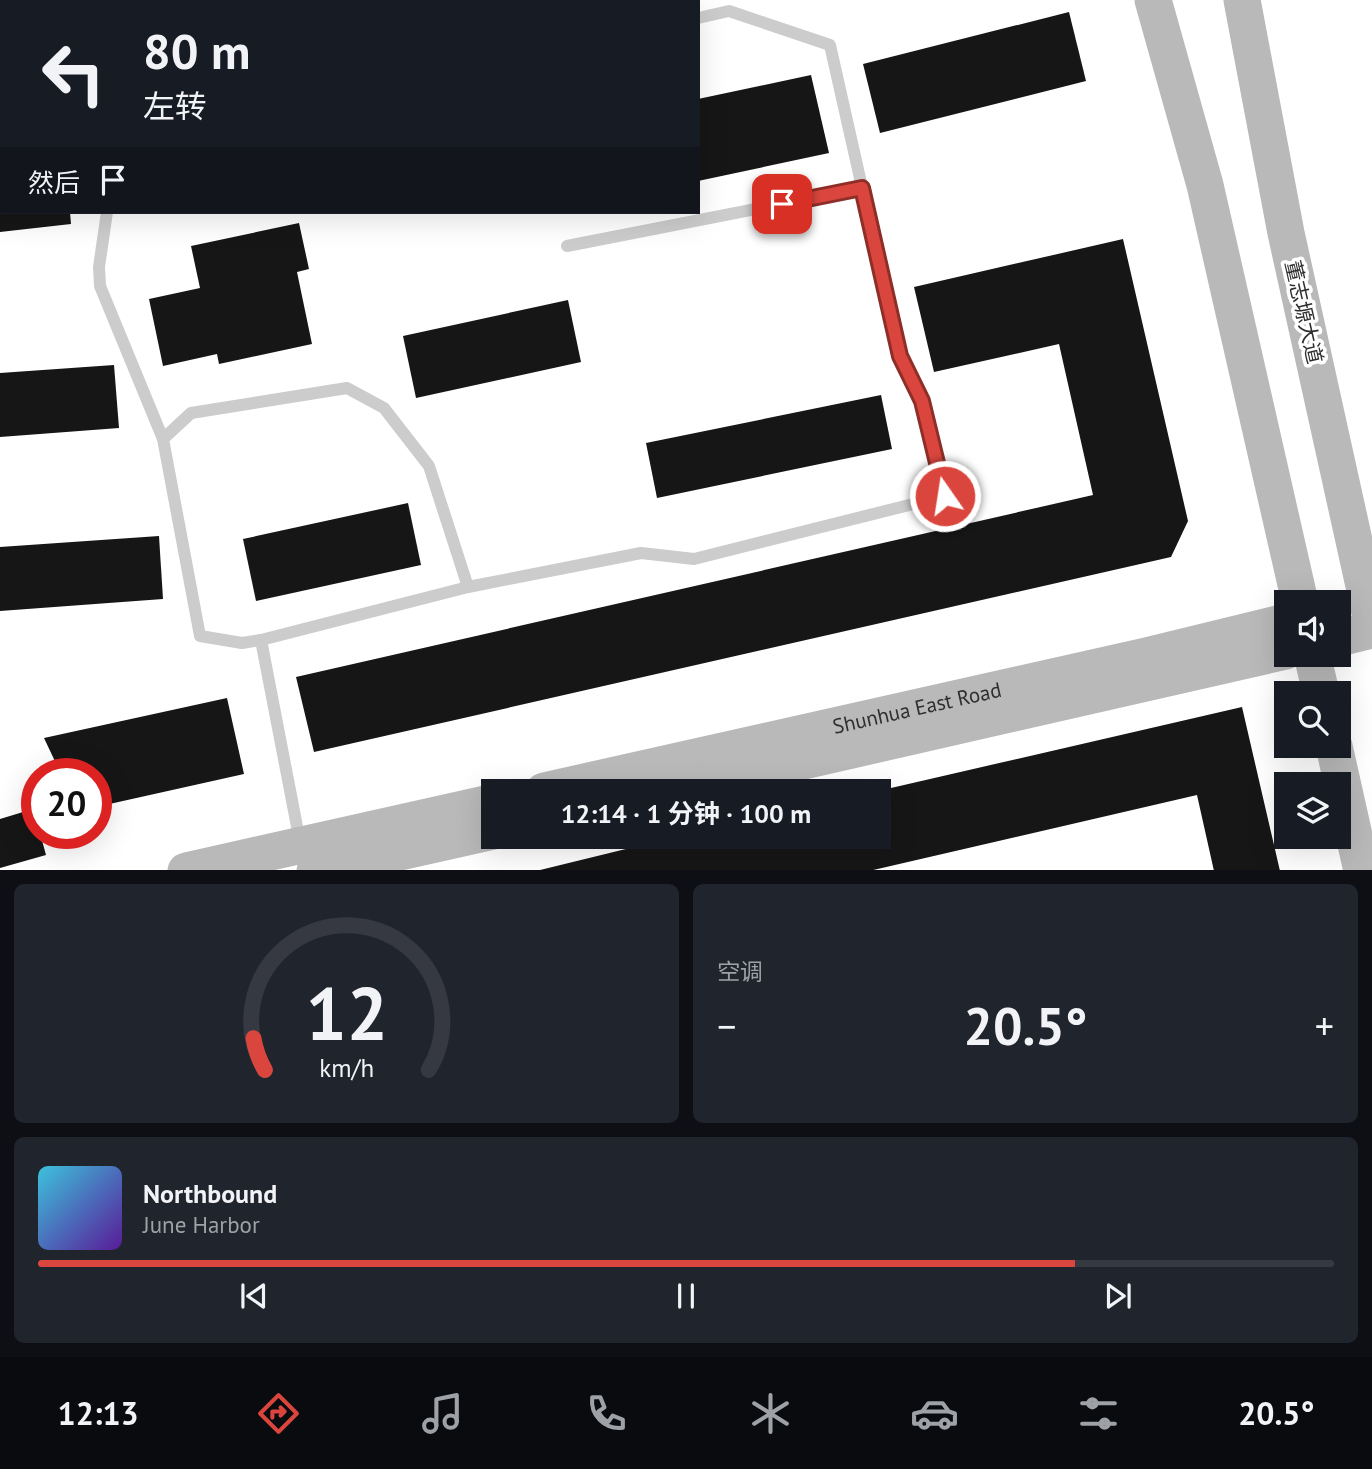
<!DOCTYPE html>
<html lang="zh">
<meta charset="utf-8">
<style>
body{margin:0;font-family:"PT Sans","Noto Sans SC",sans-serif;background:#20242c;color:#f1f3f6;height:100vh;display:flex;flex-direction:column;font-size:26px;white-space:nowrap}
*{box-sizing:border-box;margin:0}
p{font-size:23px;color:#9ea1a6}
.icon{flex:none;width:38px;height:38px;fill:none;stroke:currentColor;stroke-width:2;stroke-linecap:round;stroke-linejoin:round}
.map{position:relative;height:870px;overflow:hidden}
.panel{display:flex;flex-direction:column;gap:14px;padding:14px;background:#0d0f14;flex:1}
.panel>*{flex:none}
.hud{position:absolute;left:0px;top:0px;width:700px;height:214px;box-shadow:0 7px 28px #0002;background:#171b24;color:#f1f3f6;overflow:hidden}
.controls{position:absolute;left:1274px;top:590px;display:grid;gap:14px}
.controls a{display:grid;place-items:center;width:77px;height:77px;border-radius:0px;background:#171b24;box-shadow:0 7px 28px #0002;font-size:35px}
.speed{position:absolute;left:21px;top:758px;display:flex;gap:14px;font-size:35px;font-weight:700;text-align:center}
.speed>*{display:grid;place-content:center;width:91px;height:91px;border-radius:50%;background:#171b24;box-shadow:0 7px 28px #0002;line-height:1}
.speed .limit{border:10px solid #d22;background:#fff;color:#111}
.pin{position:absolute;display:grid;place-items:center;width:60px;height:60px;color:#fff;margin:-30px;border-radius:14px;box-shadow:0 4px 10px #0006}
.me{position:absolute;width:77px;margin:-38px;rotate:347deg;stroke-linejoin:round;filter:drop-shadow(0 0 5px #0008)}
.turn{display:flex;align-items:center;gap:24px;height:147px;padding:0 28px;font-size:32px}
.turn .icon{width:91px;height:91px;stroke-width:2.5}
.turn b{display:block;font-size:49px;line-height:60px}
.then{display:flex;align-items:center;height:66px;padding:0 28px;background:#0003;gap:14px;font-size:26px}
.big{font-size:52px;font-weight:700;line-height:1.1}
.panel .tile{flex:1;display:flex;flex-direction:column;justify-content:center;gap:10px;min-width:0;padding:0 24px;border-radius:10px;background:#20242c}
.panel .dial{align-items:center;gap:0}
.dial svg{height:182px;overflow:visible;fill:none;stroke:#363941;stroke-width:7;stroke-linecap:round;text-anchor:middle}
.dial text{fill:#f1f3f6;stroke:none}
.song{display:flex;align-items:center;gap:21px}
.cover{width:84px;height:84px;border-radius:10px;background:linear-gradient(135deg,hsl(190 70% 55%),hsl(270 70% 35%))}
.played{height:7px;border-radius:4px;background:linear-gradient(90deg,#da463d 80%,#363941 80%)}
.keys{display:flex;justify-content:space-around;direction:ltr}
.heat{display:flex;justify-content:space-between;align-items:center;font-size:38px;direction:ltr}
.panel .tiles{flex:1;display:grid;gap:14px;grid-template-columns:1fr 1fr}
.tile:last-child{grid-column:span 2}
.trip{position:absolute;left:481px;top:779px;width:410px;height:70px;border-radius:0px;background:#171b24;box-shadow:0 7px 28px #0002;font-weight:700;line-height:70px;text-align:center}
.menu{display:flex;height:112px;justify-content:space-around;align-items:center;background:#090b0e;color:#9ea1a6}
.menu .icon{width:49px;height:49px}
.menu .active{color:#da463d}
.menu b{font-size:32px;color:#f1f3f6}
.map>svg:first-child{display:block}
</style>
<div class="map">
<svg width="1372" height="871" viewBox="0 0 1372 871">
<rect width="100%" height="100%" fill="#fff"/>
<g fill="#161616">
<path d="M1069 12 1086 81 880 133 863 64Z"/>
<path d="M811 75 829 153 698 181V99Z"/>
<path d="M0 212H70L71 224 0 232Z"/>
<path d="M299 223 309 269 297 272 312 344 219 364 217 354 163 366 149 299 200 288 191 246Z"/>
<path d="M1123 239 1188 521 1171 557 314 752 296 677 1093 495 1059 344 934 372 914 287Z"/>
<path d="M568 300 581 362 416 398 403 336Z"/>
<path d="M114 365 119 428 0 437V373Z"/>
<path d="M881 395 892 449 657 498 646 443Z"/>
<path d="M408 503 421 565 256 601 243 539Z"/>
<path d="M159 536 163 599 0 611V547Z"/>
<path d="M227 698 244 774 96 807V774H61L44 738Z"/>
<path d="M1242 707 1280 871H1214L1197 795 869 871H536L679 836H878V791Z"/>
<path d="M33 809 37 833H40L46 855 0 868V819Z"/>
</g>
<g fill="none" stroke-linecap="round" stroke-linejoin="round">
<g stroke="#ccc" stroke-width="12">
<path d="M107 212 99 267 100 286 163 439 200 636 242 643 261 640 468 587 641 553 694 559 945 496 922 401 900 356 830 45 729 11 698 18"/>
<path d="M567 246 862 188"/>
<path d="M163 439 191 413 347 388 384 408 429 466 468 587"/>
<path d="M261 640 300 842"/>
</g>
<g stroke="#b9b9b9" stroke-width="37">
<path d="M1153 0 1205 185 1300 602"/>
<path d="M1242 0 1286 233 1372 622"/>
<path d="M1339 638 1372 630"/>
<path d="M1312 654 1321 693"/>
<path d="M1334 746 1362 871"/>
<path id="s1" d="M544 791 1146 656 1286 622"/>
<path d="M672 791 1286 651"/>
<path d="M186 871 494 802"/>
<path d="M315 871 494 831"/>
</g>
</g>
<g fill="none" stroke-linecap="round" stroke-linejoin="round">
<defs>
<path id="route" d="M782 204 862 188 900 356 922 401 945 496"/>
</defs>
<use href="#route" stroke="#8e2e28" stroke-width="18"/>
<use href="#route" stroke="#da463d" stroke-width="12"/>
</g>
<g text-anchor="middle" dominant-baseline="central" stroke-width="7" stroke-linejoin="round" paint-order="stroke">
<g font-size="21" fill="#2f2f2f" stroke="#fff">
<text transform="translate(1304 312) rotate(77)">董志塬大道</text>
<text stroke="none"><textPath href="#s1" startOffset="382">Shunhua East Road</textPath></text>
</g>
</g>
</svg>
<div class="controls">
<a><svg class="icon" aria-label="sound" viewBox="0 0 24 24"><path d="M4 9h4l5-4v14l-5-4H4zM17 9q2 3 0 6"/></svg></a>
<a><svg class="icon" aria-label="search" viewBox="0 0 24 24"><circle cx="10" cy="10" r="6"/><path d="M15 15l6 6"/></svg></a>
<a><svg class="icon" aria-label="layers" viewBox="0 0 24 24"><path d="M12 4l9 5-9 5-9-5zM3 14l9 5 9-5"/></svg></a>
</div>
<div class="speed"><div class="limit">20</div></div>
<div class="pin" style="left:782px;top:204px;background:#d93025"><svg class="icon" aria-label="arrive" viewBox="0 0 24 24"><path d="M6 21V4h12l-3 4 3 4H6"/></svg></div>
<svg class="me" style="left:945px;top:496px" viewBox="-20 -20 40 40"><circle r="17" fill="#da463d" stroke="#fff" stroke-width="3"/><path d="M0-11L8 9 0 5-8 9z" fill="#fff"/></svg>
<div class="trip">12:14 · 1 分钟 · 100 m</div>
<div class="hud">
<div class="turn"><svg class="icon" aria-label="left" viewBox="0 0 24 24"><path d="M17 20v-9H6M10 6l-5 5 5 5"/></svg><div><b>80 m</b>左转</div></div>
<div class="then">然后<svg class="icon" aria-label="arrive" viewBox="0 0 24 24"><path d="M6 21V4h12l-3 4 3 4H6"/></svg></div>
</div>
</div>
<section class="panel">
<div class="tiles">
<div class="tile dial"><svg viewBox="0 0 100 80">
<path d="M14 69A42 42 0 1 1 86 69"/>
<path d="M14 69A42 42 0 0 1 9 55" stroke="#da463d"/>
<text x="50" y="56" font-size="32" font-weight="700">12</text>
<text x="50" y="72" font-size="11">km/h</text>
</svg></div>
<div class="tile"><p>空调</p>
<div class="heat"><a>−</a><b class="big">20.5°</b><a>+</a></div>
</div>
<div class="tile">
<div class="song"><i class="cover"></i><div><b>Northbound</b><p>June Harbor</p></div></div>
<div class="played"></div>
<div class="keys"><svg class="icon" aria-label="previous" viewBox="0 0 24 24"><path d="M18 5L8 12l10 7zM5 5v14"/></svg><svg class="icon" aria-label="pause" viewBox="0 0 24 24"><path d="M8 5v14M16 5v14"/></svg><svg class="icon" aria-label="next" viewBox="0 0 24 24"><path d="M6 5l10 7-10 7zM19 5v14"/></svg></div>
</div>
</div>
</section>
<nav class="menu">
<b>12:13</b>
<svg class="icon active" aria-label="directions" viewBox="0 0 24 24"><path d="M12 3l9 9-9 9-9-9zM9 14v-3h6M13 9l2 2-2 2"/></svg>
<svg class="icon" aria-label="music" viewBox="0 0 24 24"><path d="M9 18V5l10-2v13"/><circle cx="6" cy="18" r="3"/><circle cx="16" cy="16" r="3"/></svg>
<svg class="icon" aria-label="phone" viewBox="0 0 24 24"><path d="M5 4h4l2 5-3 2q2 4 5 5l2-3 5 2v4C11 20 4 13 5 4z"/></svg>
<svg class="icon" aria-label="climate" viewBox="0 0 24 24"><path d="M12 3v18M4 7l16 10M4 17L20 7"/></svg>
<svg class="icon" aria-label="car" viewBox="0 0 24 24"><path d="M5 17H2v-5l4-1 3-4h7l3 4 3 1v5h-3M9 17h6M6 11h13"/><circle cx="7" cy="17" r="2"/><circle cx="17" cy="17" r="2"/></svg>
<svg class="icon" aria-label="filters" viewBox="0 0 24 24"><path d="M4 7h16M4 17h16"/><circle cx="9" cy="7" r="2"/><circle cx="15" cy="17" r="2"/></svg>
<b>20.5°</b>
</nav>
